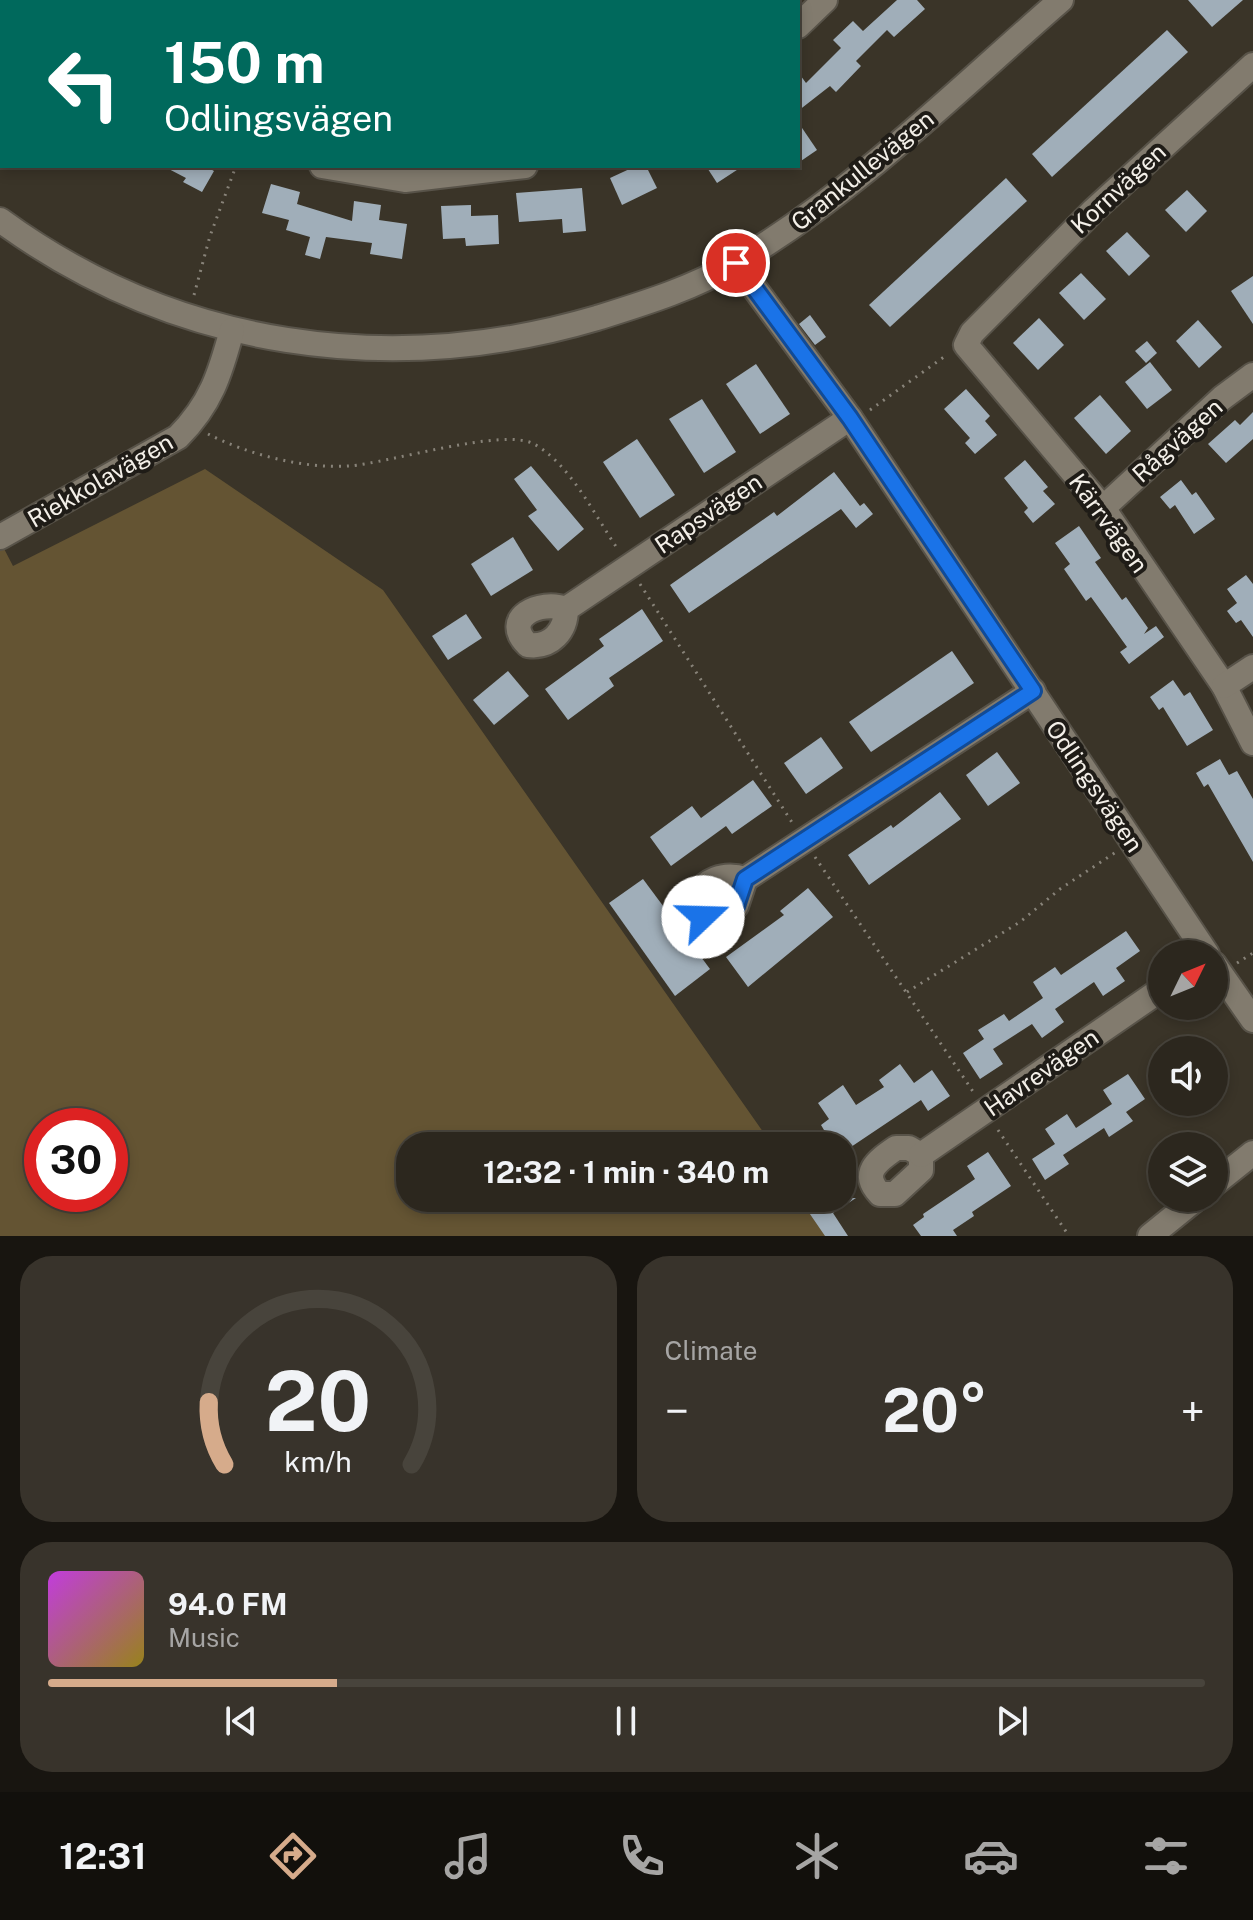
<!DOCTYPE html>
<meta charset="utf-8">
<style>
body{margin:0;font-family:"Public Sans",sans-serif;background:#38332b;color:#f1f3f6;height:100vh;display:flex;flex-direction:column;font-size:30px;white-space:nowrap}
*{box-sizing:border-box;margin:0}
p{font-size:26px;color:#a6a5a4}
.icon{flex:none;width:44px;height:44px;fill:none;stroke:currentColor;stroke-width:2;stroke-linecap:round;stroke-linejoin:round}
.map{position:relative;height:1236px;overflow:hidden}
.details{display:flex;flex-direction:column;gap:20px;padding:20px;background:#181510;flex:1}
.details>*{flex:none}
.guide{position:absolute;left:0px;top:0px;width:800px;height:168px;box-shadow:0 4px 12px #0003,0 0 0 2px #48443c;background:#00695c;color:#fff;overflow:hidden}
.needle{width:52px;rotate:47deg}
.controls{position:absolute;left:1148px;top:940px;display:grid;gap:16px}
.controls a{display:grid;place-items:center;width:80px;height:80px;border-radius:50%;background:#2c271e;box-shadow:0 4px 12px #0003,0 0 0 2px #48443c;font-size:40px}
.speed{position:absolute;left:24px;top:1108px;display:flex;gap:16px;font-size:40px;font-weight:700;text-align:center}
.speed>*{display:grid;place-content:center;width:104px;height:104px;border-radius:50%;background:#2c271e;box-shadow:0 4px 12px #0003,0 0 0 2px #48443c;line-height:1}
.speed .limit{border:12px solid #d22;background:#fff;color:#111}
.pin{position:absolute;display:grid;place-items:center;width:68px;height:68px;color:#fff;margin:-34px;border:4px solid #fff;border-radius:50%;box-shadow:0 2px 8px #0007}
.me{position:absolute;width:88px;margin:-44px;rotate:69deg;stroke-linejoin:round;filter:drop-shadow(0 0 6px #0008)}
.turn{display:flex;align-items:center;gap:28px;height:168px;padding:0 32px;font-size:36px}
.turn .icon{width:104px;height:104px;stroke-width:2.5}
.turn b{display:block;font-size:56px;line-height:68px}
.big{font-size:60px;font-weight:700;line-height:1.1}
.details .widget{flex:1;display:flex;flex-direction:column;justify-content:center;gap:12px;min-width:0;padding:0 28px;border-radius:32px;background:#38332b}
.details .dial{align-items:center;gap:0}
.dial svg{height:208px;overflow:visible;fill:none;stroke:#48443c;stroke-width:7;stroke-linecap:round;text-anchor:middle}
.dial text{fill:#f1f3f6;stroke:none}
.song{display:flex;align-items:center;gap:24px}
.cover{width:96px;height:96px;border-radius:12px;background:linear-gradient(135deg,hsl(290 70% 55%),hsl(50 70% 35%))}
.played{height:8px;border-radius:4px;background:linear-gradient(90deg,#d6ab8b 25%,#48443c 25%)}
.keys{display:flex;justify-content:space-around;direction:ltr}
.heat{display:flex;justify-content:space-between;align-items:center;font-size:44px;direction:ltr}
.details .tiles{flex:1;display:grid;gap:20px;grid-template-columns:1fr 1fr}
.widget:last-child{grid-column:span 2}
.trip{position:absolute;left:396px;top:1132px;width:460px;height:80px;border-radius:32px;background:#2c271e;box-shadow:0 4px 12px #0003,0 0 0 2px #48443c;font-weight:700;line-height:80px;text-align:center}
.menu{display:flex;height:128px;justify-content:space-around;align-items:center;background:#12100c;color:#a6a5a4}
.menu .icon{width:56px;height:56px}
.menu .active{color:#d6ab8b}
.menu b{font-size:36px;color:#f1f3f6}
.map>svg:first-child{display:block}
</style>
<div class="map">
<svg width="1253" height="1236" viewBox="0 0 1253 1236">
<rect width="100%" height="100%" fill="#3a3428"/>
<path fill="#645433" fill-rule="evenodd" d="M205 469 383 590 773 1146H410V1198H810L836 1236H0V541L13 566ZM42 1126H110V1194H42Z"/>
<g fill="#a0aeb9">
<path d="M897 0H917L925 9 894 37 887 30 856 61 861 66 836 92 830 86 798 111V72L806 83 841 48 833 40 853 21 863 31Z"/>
<path d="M1188 0H1243L1212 27Z"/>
<path d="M1167 30 1188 52 1052 177 1032 154Z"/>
<path d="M798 122 817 150 798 163Z"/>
<path d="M163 166H205L214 171 202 192 183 182 186 178Z"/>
<path d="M636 166H646L657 188 622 205 610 178Z"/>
<path d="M706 166H743L717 183Z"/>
<path d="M1006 178 1027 201 890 327 869 305Z"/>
<path d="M271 184 300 192 297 204 352 221 354 201 381 205 379 220 407 224 402 259 370 254 372 243 326 237 320 259 305 255 310 237 286 230 289 220 262 213Z"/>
<path d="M582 188 586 231 563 233 562 219 519 222 516 193Z"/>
<path d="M1187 190 1207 211 1186 232 1165 210Z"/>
<path d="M471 205V216L498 215 499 244 466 246 465 238 443 239 441 206Z"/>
<path d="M1127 232 1150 256 1129 276 1106 251Z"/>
<path d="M1081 273 1106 299 1084 320 1059 293Z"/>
<path d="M1253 276V324L1231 291Z"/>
<path d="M810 315 826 337 815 345 799 324Z"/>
<path d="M1039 318 1064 345 1038 370 1013 343Z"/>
<path d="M1198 320 1222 347 1199 368 1176 341Z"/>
<path d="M1147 341 1157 353 1146 363 1135 351Z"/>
<path d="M1150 362 1172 390 1147 409 1125 382Z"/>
<path d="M756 364 790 414 760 434 726 384Z"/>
<path d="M966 389 990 416 985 421 997 435 975 454 965 443 970 438 944 409Z"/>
<path d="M1100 395 1131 431 1106 454 1074 418Z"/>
<path d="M702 399 736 452 704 473 669 419Z"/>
<path d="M1253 412V439L1226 463 1208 444 1235 420 1240 425Z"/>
<path d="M637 439 675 495 640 518 603 462Z"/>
<path d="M1025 460 1048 487 1043 491 1055 504 1033 523 1024 512 1028 508 1004 478Z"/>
<path d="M531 466 584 529 558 551 528 516 537 510 514 479Z"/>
<path d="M834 472 860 506 864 503 873 514 856 528 841 509 689 613 670 585 774 512 777 516Z"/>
<path d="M1181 480 1192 495 1196 492 1215 519 1194 534 1175 505 1170 509 1160 497Z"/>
<path d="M1079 526 1101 558 1095 562 1122 600 1126 597 1148 628 1144 634 1156 626 1164 637 1129 664 1120 652 1127 647 1091 597 1086 601 1064 569 1070 564 1055 543Z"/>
<path d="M513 537 533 570 491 596 471 564Z"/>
<path d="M1246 575 1253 584V637L1241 620 1236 623 1227 611 1237 603 1227 589Z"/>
<path d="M642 609 663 641 609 678 614 686 568 720 545 689 604 646 599 639Z"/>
<path d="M466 614 482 638 448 660 432 636Z"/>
<path d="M952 651 974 683 871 752 849 722Z"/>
<path d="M508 671 529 696 494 725 473 700Z"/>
<path d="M1173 680 1184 696 1190 692 1213 730 1187 746 1163 707 1159 710 1150 697Z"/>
<path d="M821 737 843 768 806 794 784 763Z"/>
<path d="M997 752 1020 783 988 806 966 775Z"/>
<path d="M1220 759 1229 775 1237 771 1253 799V862L1208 784 1204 787 1196 773Z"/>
<path d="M753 780 772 806 732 834 726 826 671 866 650 837 692 806 701 818Z"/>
<path d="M940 792 961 819 869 885 848 855 891 825 893 828Z"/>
<path d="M643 879 710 969 675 996 609 903Z"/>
<path d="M808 888 833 917 748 987 726 957 784 915 780 911Z"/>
<path d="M1126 931 1140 951 1116 968 1125 981 1103 996 1094 982 1055 1009 1064 1022 1042 1038 1032 1024 993 1049 1003 1064 980 1079 963 1053 984 1039 978 1030 1004 1014 1009 1021 1043 998 1033 982 1055 967 1061 975Z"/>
<path d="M900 1064 914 1083 932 1070 950 1096 928 1111 921 1100 842 1153V1146H801L824 1130 821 1125 829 1119 818 1103 843 1085 856 1105 884 1087 879 1080Z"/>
<path d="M1128 1074 1145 1099 1126 1112 1133 1121 1109 1137 1104 1128 1063 1155 1069 1164 1045 1180 1032 1159 1055 1144 1045 1129 1067 1114 1076 1128 1112 1104 1103 1090Z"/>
<path d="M988 1152 1011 1186 972 1212 974 1216 953 1230 957 1236H921L913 1225 924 1217 923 1214 975 1179 967 1166Z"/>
<path d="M799 1198H856L833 1213 848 1236H825Z"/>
</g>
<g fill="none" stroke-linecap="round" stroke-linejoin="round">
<defs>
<g id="minor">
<path d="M21 0 23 2"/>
<path d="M417 2 419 0"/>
<path d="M798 26 825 0"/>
<path d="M1253 65 1094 210 972 333 966 345 1103 508 1224 686 1253 743"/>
<path d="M322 166 405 180 525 166"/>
<path d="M0 220C175 348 390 379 597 318 645 303 694 288 737 262 857 191 957 90 1061 0"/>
<path d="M736 263 850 418 1207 954"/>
<path d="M1103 508 1222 398 1253 375"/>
<path d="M0 537 178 437C211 404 220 374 232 330"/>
<path d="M566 609C540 599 500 618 528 645 551 648 566 631 566 609L850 418"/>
<path d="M1224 686 1253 667"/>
<path d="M745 879 736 906 719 919C673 921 700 864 745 879L1033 691"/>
<path d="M1214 964 1253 1020"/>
<path d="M896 1148H909L921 1155V1170L895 1194H880C860 1173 877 1161 896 1148Z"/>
<path d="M921 1155 1162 989"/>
<path d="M1214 1184 1253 1153"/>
<path d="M1150 1236 1197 1198"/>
</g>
</defs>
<use href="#minor" stroke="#585349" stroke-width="28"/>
<g stroke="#888379" stroke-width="3" stroke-dasharray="2 6" stroke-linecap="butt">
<path d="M194 295 210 236 236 166"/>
<path d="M870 410 948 354"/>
<path d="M208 434C247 454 303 469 349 466 389 463 504 427 534 444 570 464 594 514 617 548"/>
<path d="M640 584 793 824"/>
<path d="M815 857 974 1093"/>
<path d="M1237 963 1253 953"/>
<path d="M907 992 1020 922 1060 889 1116 852"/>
<path d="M998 1130 1069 1236"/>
</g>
<use href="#minor" stroke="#827b6e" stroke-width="24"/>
</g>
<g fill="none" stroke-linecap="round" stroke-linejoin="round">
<defs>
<path id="route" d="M703 917 719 919 736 906 745 879 1033 691 850 418 736 263"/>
</defs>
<use href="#route" stroke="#114b97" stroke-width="20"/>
<use href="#route" stroke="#1a73e8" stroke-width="14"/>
</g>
<g text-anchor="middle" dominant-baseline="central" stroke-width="8" stroke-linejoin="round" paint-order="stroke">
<g font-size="24" fill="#f3efe8" stroke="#1f1c17">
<text transform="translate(862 170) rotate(-39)">Grankullevägen</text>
<text transform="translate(1118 188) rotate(-43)">Kornvägen</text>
<text transform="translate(1177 440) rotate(-42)">Rågvägen</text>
<text transform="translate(100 480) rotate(-30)">Riekkolavägen</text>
<text transform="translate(708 513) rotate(-34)">Rapsvägen</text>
<text transform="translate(1109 523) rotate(54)">Kärrvägen</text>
<text transform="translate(1095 786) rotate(56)">Odlingsvägen</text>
<text transform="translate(1041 1072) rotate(-35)">Havrevägen</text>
</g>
</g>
</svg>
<div class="controls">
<a><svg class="needle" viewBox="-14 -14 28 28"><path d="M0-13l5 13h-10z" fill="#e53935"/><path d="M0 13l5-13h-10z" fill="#a6a5a4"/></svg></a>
<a><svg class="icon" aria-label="sound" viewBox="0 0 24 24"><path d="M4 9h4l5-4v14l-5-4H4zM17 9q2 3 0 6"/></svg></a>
<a><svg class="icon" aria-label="layers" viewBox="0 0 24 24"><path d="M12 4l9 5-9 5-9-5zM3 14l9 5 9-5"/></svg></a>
</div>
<div class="speed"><div class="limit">30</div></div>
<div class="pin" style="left:736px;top:263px;background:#d93025"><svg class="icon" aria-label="arrive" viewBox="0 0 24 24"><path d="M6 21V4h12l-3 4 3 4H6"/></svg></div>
<svg class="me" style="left:703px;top:917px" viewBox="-20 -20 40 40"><circle r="19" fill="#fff"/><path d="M0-13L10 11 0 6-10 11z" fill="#1a73e8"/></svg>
<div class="trip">12:32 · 1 min · 340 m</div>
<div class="guide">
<div class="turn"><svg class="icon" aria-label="left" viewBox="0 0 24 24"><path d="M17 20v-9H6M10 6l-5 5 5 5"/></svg><div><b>150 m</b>Odlingsvägen</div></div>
</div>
</div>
<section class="details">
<div class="tiles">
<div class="widget dial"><svg viewBox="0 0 100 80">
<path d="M14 69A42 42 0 1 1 86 69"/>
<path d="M14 69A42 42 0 0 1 8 45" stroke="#d6ab8b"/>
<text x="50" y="56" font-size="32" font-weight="700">20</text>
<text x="50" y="72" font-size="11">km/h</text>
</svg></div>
<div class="widget"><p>Climate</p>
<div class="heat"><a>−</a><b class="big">20°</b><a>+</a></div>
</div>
<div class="widget">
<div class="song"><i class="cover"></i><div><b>94.0 FM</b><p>Music</p></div></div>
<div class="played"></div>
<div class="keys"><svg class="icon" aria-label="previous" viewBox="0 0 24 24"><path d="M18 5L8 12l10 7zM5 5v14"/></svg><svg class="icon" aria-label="pause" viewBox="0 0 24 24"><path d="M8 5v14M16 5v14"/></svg><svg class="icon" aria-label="next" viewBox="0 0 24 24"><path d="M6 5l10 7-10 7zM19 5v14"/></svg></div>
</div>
</div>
</section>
<nav class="menu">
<b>12:31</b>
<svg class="icon active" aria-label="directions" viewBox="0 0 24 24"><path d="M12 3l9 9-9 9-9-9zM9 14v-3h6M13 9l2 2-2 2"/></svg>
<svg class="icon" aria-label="music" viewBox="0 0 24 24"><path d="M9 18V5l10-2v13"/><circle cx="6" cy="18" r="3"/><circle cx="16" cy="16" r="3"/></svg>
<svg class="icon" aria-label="phone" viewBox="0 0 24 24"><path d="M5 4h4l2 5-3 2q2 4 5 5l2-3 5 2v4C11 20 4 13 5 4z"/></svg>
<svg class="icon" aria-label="climate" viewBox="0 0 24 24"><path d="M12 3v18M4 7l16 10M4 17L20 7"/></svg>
<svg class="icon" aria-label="car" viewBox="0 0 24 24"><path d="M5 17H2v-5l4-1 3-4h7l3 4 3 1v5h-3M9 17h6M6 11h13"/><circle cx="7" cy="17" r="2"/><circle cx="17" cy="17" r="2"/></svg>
<svg class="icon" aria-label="filters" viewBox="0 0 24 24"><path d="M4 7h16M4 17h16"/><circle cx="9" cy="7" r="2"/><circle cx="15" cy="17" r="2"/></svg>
</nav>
